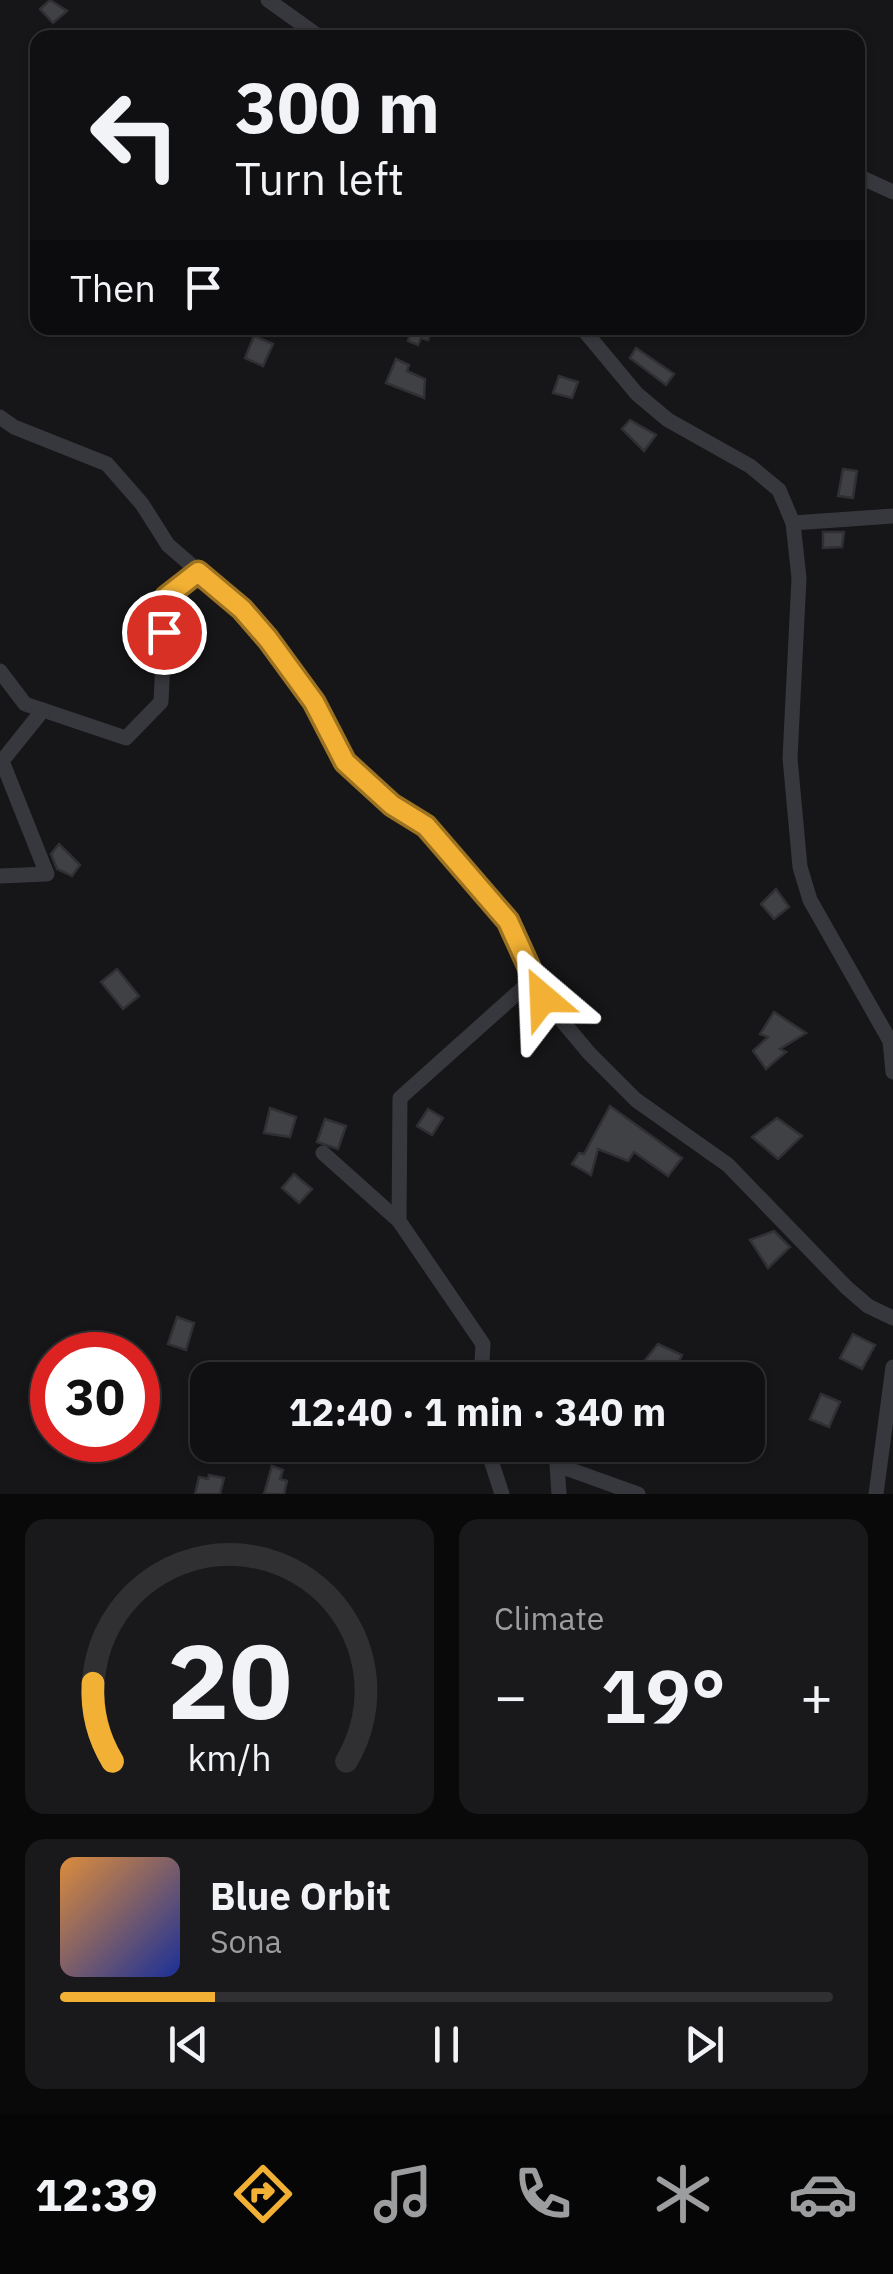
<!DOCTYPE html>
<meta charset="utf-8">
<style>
body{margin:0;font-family:"IBM Plex Sans",sans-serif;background:#19191b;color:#f1f3f6;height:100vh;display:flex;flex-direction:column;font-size:38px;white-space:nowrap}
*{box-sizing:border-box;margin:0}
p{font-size:32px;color:#9c9d9f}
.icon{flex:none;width:55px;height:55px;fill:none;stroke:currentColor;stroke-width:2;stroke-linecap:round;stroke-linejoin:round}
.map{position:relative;height:1494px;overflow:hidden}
.sheet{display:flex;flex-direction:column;gap:25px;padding:25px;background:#09090a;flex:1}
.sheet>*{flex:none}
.hud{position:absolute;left:30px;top:30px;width:835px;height:305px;border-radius:20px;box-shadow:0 2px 8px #0004,0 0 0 2px #303032;background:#101012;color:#f1f3f6;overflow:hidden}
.speed{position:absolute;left:30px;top:1332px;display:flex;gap:20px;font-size:50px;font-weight:700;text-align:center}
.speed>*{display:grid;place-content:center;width:130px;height:130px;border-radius:50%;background:#101012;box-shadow:0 2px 8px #0004,0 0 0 2px #303032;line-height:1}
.speed .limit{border:15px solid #d22;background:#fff;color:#111}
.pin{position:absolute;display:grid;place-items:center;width:85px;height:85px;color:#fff;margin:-42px;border:5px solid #fff;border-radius:50%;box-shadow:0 2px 10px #0007}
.me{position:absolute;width:110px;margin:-55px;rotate:334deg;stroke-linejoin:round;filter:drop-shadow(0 0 8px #0008)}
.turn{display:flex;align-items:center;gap:35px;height:210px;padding:0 40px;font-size:45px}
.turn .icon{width:130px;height:130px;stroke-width:2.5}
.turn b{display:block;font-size:70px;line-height:85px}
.then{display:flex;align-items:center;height:95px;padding:0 40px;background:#0003;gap:20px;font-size:38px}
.big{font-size:75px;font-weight:700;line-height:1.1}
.sheet .card{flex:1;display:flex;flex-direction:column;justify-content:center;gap:15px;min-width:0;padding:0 35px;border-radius:20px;background:#19191b}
.sheet .dial{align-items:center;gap:0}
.dial svg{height:260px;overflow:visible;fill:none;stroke:#303032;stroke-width:7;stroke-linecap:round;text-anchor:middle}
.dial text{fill:#f1f3f6;stroke:none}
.song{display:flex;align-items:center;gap:30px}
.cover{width:120px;height:120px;border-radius:15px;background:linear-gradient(135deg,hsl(30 70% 55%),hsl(230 70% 35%))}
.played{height:10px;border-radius:5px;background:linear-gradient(90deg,#f2b134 20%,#303032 20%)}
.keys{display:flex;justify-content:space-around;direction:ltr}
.heat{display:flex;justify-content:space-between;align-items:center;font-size:55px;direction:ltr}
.sheet .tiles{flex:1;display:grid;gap:25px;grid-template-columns:1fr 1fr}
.card:last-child{grid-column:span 2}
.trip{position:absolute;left:190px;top:1362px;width:575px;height:100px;border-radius:20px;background:#101012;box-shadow:0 2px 8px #0004,0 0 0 2px #303032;font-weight:700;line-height:100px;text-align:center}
.tabs{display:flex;height:160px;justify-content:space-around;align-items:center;background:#060607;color:#9c9d9f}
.tabs .icon{width:70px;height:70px}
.tabs .on{color:#f2b134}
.tabs b{font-size:45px;color:#f1f3f6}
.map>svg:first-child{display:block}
</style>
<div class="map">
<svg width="893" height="1494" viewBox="0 0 893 1494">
<rect width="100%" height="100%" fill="#161618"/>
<g fill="#404145" stroke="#303034" stroke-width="2.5">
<path d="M50 0 67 11 53 23 40 9Z"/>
<path d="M396 328H433L428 340 421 338 418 345 408 341 410 334Z"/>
<path d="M254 336 273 344 263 366 245 358Z"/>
<path d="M636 348 674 374 666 385 630 358Z"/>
<path d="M396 359 409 365 407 371 425 379 424 398 386 383Z"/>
<path d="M559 376 578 382 572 398 553 393Z"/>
<path d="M630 420 656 435 644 451 622 429Z"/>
<path d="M843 469 857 471 853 498 838 496Z"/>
<path d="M823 532H844L842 547 823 548Z"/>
<path d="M59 844 80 865 72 876 57 869 51 854Z"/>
<path d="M776 889 789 907 774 919 761 904Z"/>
<path d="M117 969 139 996 123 1009 101 982Z"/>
<path d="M774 1012 806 1033 780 1049 786 1052 766 1069 753 1051 768 1037 760 1034Z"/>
<path d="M610 1106 682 1158 668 1176 634 1152 628 1161 598 1149 591 1175 572 1164 579 1153 584 1154Z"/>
<path d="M270 1108 296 1117 290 1137 264 1133Z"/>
<path d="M428 1109 443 1118 432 1135 417 1126Z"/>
<path d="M777 1118 802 1136 778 1159 752 1137Z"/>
<path d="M325 1119 346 1126 338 1149 317 1142Z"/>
<path d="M294 1174 312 1189 299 1203 282 1188Z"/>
<path d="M774 1231 790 1247 768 1268 750 1240Z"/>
<path d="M177 1317 194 1323 186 1350 168 1344Z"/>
<path d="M853 1334 875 1345 862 1369 840 1358Z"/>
<path d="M658 1344 682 1355 675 1369 661 1362 658 1371 642 1364Z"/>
<path d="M821 1394 840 1402 829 1427 810 1419Z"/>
<path d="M272 1466 283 1470 280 1479 287 1481 284 1494H264Z"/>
<path d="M209 1475 224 1478 220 1494H195L199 1477 208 1479Z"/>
</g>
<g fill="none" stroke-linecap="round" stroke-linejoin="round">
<g stroke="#37383d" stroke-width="15">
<path d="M268 0 321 38"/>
<path d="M858 176 893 192"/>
<path d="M582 328 637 394 668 420 750 466 779 490 793 523 799 578 790 758 800 867 810 900 890 1041 893 1072"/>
<path d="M0 417 14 427 107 464 142 504 168 545 242 609 267 639 314 702 345 762 392 805 426 826 508 921 543 998 589 1053 636 1100 728 1165 846 1287 868 1306 893 1318"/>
<path d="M793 523 893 516"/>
<path d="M0 671 25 704 126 738 161 702 166 597 197 572"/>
<path d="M0 876 47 874 2 761 43 710"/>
<path d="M323 1153 399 1221"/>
<path d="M481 1380 483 1344 399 1221 400 1098 533 979"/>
<path d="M486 1445 502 1494"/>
<path d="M559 1494 557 1465 638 1494"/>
<path d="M876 1494 893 1367"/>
</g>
</g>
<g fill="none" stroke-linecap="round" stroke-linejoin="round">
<defs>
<path id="route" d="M164 632 166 597 198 572 242 609 268 639 314 702 345 762 392 805 426 826 508 921 543 998"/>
</defs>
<use href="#route" stroke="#9d7322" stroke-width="25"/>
<use href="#route" stroke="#f2b134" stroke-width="18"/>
</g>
</svg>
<div class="speed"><div class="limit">30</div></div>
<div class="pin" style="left:164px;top:632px;background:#d93025"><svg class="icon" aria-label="arrive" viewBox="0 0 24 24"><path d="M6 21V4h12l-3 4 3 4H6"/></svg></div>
<svg class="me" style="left:543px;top:998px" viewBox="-20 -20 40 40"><path d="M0-17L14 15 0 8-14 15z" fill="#f2b134" stroke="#fff" stroke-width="4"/></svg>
<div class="trip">12:40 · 1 min · 340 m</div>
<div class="hud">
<div class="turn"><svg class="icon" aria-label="left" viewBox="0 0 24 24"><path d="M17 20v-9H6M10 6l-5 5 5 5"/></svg><div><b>300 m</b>Turn left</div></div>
<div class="then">Then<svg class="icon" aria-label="arrive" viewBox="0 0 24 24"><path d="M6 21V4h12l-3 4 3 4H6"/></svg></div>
</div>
</div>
<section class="sheet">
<div class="tiles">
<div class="card dial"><svg viewBox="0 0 100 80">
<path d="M14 69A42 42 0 1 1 86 69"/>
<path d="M14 69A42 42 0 0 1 8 45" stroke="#f2b134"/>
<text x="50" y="56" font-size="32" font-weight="700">20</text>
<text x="50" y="72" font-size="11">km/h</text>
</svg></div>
<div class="card"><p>Climate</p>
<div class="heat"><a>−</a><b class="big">19°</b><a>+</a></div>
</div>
<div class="card">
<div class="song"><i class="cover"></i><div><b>Blue Orbit</b><p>Sona</p></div></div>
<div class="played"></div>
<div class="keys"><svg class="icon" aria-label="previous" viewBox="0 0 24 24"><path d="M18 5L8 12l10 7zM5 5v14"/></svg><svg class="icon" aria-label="pause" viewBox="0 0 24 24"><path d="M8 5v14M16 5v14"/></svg><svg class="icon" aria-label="next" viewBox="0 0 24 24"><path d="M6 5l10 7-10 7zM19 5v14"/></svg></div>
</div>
</div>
</section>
<nav class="tabs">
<b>12:39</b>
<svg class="icon on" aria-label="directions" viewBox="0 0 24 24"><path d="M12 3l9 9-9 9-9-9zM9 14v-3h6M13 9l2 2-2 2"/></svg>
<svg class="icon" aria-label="music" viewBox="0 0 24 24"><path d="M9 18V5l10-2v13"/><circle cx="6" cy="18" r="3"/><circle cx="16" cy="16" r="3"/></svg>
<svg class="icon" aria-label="phone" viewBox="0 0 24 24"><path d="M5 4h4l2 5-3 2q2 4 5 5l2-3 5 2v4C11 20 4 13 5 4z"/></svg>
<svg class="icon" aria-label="climate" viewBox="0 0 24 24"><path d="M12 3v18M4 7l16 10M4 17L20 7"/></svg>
<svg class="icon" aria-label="car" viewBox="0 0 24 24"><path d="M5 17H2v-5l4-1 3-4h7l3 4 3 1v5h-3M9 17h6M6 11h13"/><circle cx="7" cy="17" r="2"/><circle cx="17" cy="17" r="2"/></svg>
</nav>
